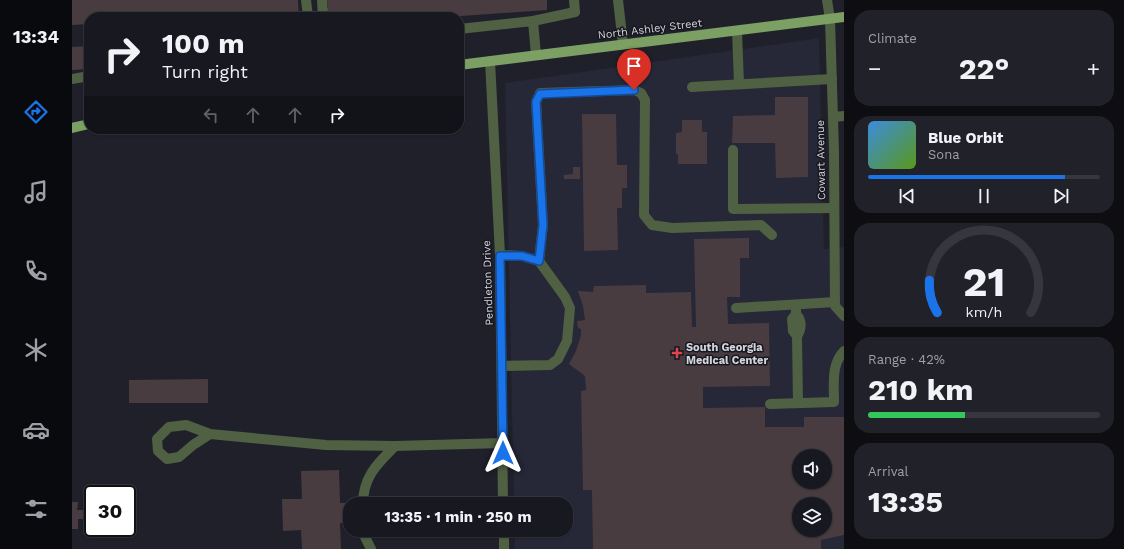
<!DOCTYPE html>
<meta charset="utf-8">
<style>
body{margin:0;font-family:"Work Sans",sans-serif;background:#202129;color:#f1f3f6;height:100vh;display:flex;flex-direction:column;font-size:15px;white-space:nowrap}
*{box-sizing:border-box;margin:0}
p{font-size:13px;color:#9ea0a5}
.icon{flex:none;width:22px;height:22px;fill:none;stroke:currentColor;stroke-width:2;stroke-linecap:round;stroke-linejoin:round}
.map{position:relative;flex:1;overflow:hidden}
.panel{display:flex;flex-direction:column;gap:10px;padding:10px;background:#0d0d12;width:280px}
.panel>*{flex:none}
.hud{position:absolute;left:12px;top:12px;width:380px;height:122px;border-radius:16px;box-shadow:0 1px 3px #0004,0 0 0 1px #36373e;background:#171820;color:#f1f3f6;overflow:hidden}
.buttons{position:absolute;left:720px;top:449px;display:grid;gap:8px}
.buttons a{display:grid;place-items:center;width:40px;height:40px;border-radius:50%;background:#171820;box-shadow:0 1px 3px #0004,0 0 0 1px #36373e;font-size:20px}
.speed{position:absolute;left:12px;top:485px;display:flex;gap:8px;font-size:20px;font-weight:700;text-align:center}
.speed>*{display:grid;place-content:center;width:52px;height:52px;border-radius:50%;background:#171820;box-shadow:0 1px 3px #0004,0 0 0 1px #36373e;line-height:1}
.speed .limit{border:2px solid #111;border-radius:6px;background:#fff;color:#111}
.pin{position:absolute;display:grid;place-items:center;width:34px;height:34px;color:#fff;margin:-41px -17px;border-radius:50% 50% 50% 0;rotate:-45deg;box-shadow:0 0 4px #0007}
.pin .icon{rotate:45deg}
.me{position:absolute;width:44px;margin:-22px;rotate:0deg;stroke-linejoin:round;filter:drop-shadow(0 0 3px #0008)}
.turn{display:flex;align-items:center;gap:14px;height:84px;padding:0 12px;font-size:18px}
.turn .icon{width:52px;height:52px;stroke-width:2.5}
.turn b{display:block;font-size:28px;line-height:34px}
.lanes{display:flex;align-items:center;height:38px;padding:0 12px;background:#0003;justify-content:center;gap:20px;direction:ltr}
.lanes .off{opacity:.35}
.big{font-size:30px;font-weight:700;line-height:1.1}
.panel .card{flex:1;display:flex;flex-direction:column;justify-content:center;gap:6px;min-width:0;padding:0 14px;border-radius:16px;background:#202129}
.panel .dial{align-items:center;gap:0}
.dial svg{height:104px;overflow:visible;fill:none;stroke:#36373e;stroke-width:7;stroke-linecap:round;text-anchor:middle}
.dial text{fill:#f1f3f6;stroke:none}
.song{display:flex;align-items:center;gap:12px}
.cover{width:48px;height:48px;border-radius:6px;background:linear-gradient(135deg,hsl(210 70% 55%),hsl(90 70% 35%))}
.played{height:4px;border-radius:2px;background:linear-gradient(90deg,#1a73e8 85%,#36373e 85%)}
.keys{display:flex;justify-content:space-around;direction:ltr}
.heat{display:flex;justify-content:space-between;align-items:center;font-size:22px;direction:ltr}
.charge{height:6px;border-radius:3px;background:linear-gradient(90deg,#34c759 42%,#36373e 0)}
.trip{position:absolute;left:271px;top:497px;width:230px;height:40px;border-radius:16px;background:#171820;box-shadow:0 1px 3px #0004,0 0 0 1px #36373e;font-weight:700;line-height:40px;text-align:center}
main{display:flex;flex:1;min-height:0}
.tabs{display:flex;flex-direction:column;width:72px;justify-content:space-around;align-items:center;background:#090a0d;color:#9ea0a5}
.tabs .icon{width:28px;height:28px}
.tabs .active{color:#1a73e8}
.tabs b{font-size:18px;color:#f1f3f6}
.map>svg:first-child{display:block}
</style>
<main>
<nav class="tabs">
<b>13:34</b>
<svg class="icon active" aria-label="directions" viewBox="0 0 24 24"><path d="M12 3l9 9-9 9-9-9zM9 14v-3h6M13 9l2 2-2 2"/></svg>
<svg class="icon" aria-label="music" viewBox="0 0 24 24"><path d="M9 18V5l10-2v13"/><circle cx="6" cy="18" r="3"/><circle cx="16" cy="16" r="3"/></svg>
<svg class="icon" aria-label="phone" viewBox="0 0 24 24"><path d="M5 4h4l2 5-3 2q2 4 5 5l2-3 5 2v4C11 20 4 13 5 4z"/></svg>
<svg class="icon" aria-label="climate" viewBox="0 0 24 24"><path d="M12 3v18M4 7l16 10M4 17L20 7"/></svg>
<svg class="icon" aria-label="car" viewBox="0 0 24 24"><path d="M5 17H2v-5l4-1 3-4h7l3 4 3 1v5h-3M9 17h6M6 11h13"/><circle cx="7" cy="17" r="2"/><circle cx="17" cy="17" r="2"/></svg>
<svg class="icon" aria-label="filters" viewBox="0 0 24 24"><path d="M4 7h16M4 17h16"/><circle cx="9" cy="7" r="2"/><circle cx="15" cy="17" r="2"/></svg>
</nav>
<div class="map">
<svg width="772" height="549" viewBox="0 0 772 549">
<rect width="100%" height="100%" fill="#1f202a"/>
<path fill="#262737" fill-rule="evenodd" d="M747 38 752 249 772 247V549H443V530H494V504H442L433 83ZM727 456H753V482H727ZM727 504H753V530H727Z"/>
<g fill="#493c41" fill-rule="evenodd">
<path d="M0 0H226L227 17H17V24L0 25Z"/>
<path d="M255 0H475V10L375 17H253L252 8H256Z"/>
<path d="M16 46 17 69 0 70V47Z"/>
<path d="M703 97H736V177L704 178 703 143H660L661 116 703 115Z"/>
<path d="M510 114H544L545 165H555V188H550V208H545L546 250 512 251Z"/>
<path d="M610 120H630V132H635V164H606V154H604V133L610 132Z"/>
<path d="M501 167H508V179H492V175L501 174Z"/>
<path d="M677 238V258H668V297H655L656 324 697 323 698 386 631 387V408L693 407V427H732V417H772V535L749 540V549H521L520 490H511L509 391 514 390 513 376 497 364 504 351 509 335V329L506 328 505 321 513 320 511 306 506 291 521 292 522 286 574 285V293L619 292 620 327H624L622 239ZM727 456H753V482H727ZM727 504H753V530H727Z"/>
<path d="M136 379V403H57V380Z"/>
<path d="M267 470 268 503H273V523H268L269 549H230L229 530 211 531 210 499H230L229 471Z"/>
<path d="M0 502H6L5 510H11V519H6V529H0Z"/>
</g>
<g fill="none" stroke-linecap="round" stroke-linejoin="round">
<g stroke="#4f6043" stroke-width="10">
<path d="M234 0 236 17"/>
<path d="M250 0 251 17"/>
<path d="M546 0 551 44"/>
<path d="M755 0 758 19 762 151 763 306 772 316"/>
<path d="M461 21 503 12 502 0"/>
<path d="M387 29 461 21 464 55"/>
<path d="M665 31 667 84"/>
<path d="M418 61 428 255 431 504"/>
<path d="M0 79 17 76"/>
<path d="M620 87 760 79"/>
<path d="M761 117 772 116"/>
<path d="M661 150V209L762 208"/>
<path d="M428 255 450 256 467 261 493 297 498 308 495 341 486 359 478 365 430 366"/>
<path d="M467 261 471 225 464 102 468 93 562 90 569 93 573 100 572 215 580 225 600 228 689 225 700 235"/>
<path d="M664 308 763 302"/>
<path d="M724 309V314L720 319 721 331 725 336"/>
<path d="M724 314C730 320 730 329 725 336L726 403"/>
<path d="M698 404 762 402C762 384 759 364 772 351"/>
<path d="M138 434 121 445 107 457 95 459 86 451 85 439 97 427 114 425 138 434 254 445 323 446 431 443"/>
<path d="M291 504C291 477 305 464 323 446"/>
<path d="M291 530V533L299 549"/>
<path d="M432 530V549"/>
</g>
<g stroke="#7c9f63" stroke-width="10">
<path d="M387 65 772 17"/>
<path d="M0 128 17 124"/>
</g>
</g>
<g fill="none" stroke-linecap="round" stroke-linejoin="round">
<defs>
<path id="route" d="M431 453 428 256H450L467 261 471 225 464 102 468 94 562 90"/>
</defs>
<use href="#route" stroke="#114b97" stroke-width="10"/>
<use href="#route" stroke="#1a73e8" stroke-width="7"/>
</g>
<path fill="#e0444e" stroke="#161720" stroke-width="1.5" d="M603 347h4v4h4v4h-4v4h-4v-4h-4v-4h4z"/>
<g text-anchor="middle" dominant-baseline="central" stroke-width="3" stroke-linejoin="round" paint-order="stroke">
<g font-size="11" fill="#d4d4db" stroke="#161720">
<text transform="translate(578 29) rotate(-7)">North Ashley Street</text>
<text transform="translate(749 160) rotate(-91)">Cowart Avenue</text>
<text transform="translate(416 283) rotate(-92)">Pendleton Drive</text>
</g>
<g font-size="11" font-weight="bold" fill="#d4d4db" stroke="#161720" text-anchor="start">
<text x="614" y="347">South Georgia<tspan x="614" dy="13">Medical Center</tspan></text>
</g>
</g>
</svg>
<div class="buttons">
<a><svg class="icon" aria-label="sound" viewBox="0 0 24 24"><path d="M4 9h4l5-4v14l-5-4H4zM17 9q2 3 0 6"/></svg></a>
<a><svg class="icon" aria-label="layers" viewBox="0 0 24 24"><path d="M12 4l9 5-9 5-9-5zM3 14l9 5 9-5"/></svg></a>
</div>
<div class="speed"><div class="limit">30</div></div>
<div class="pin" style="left:562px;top:90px;background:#d93025"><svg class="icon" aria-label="arrive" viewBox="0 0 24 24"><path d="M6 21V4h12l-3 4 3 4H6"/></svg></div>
<svg class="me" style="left:431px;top:453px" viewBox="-20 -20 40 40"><path d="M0-17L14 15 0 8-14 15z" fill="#1a73e8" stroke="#fff" stroke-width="4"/></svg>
<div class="trip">13:35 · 1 min · 250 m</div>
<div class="hud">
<div class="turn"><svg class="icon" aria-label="right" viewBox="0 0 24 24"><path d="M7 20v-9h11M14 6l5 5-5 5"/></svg><div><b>100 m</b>Turn right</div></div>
<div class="lanes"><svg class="icon off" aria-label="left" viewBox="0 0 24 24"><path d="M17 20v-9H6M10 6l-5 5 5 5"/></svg><svg class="icon off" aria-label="ahead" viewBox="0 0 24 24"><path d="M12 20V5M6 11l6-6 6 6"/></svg><svg class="icon off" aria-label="ahead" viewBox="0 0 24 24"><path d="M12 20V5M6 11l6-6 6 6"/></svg><svg class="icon" aria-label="right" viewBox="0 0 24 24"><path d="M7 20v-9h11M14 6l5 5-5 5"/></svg></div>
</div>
</div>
<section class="panel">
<div class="card"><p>Climate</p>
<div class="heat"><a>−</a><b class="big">22°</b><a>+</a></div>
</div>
<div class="card">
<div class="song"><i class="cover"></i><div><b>Blue Orbit</b><p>Sona</p></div></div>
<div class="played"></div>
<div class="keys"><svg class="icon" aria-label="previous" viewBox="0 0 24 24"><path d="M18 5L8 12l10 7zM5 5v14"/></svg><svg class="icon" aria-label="pause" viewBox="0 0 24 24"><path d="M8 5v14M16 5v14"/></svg><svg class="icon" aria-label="next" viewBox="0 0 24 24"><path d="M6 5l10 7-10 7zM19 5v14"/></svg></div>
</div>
<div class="card dial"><svg viewBox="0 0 100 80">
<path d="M14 69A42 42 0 1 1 86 69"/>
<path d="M14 69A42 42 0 0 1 8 44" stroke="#1a73e8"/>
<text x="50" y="56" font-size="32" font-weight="700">21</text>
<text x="50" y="72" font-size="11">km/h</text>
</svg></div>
<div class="card"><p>Range · 42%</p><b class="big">210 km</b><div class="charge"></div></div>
<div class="card"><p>Arrival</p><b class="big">13:35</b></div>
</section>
</main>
